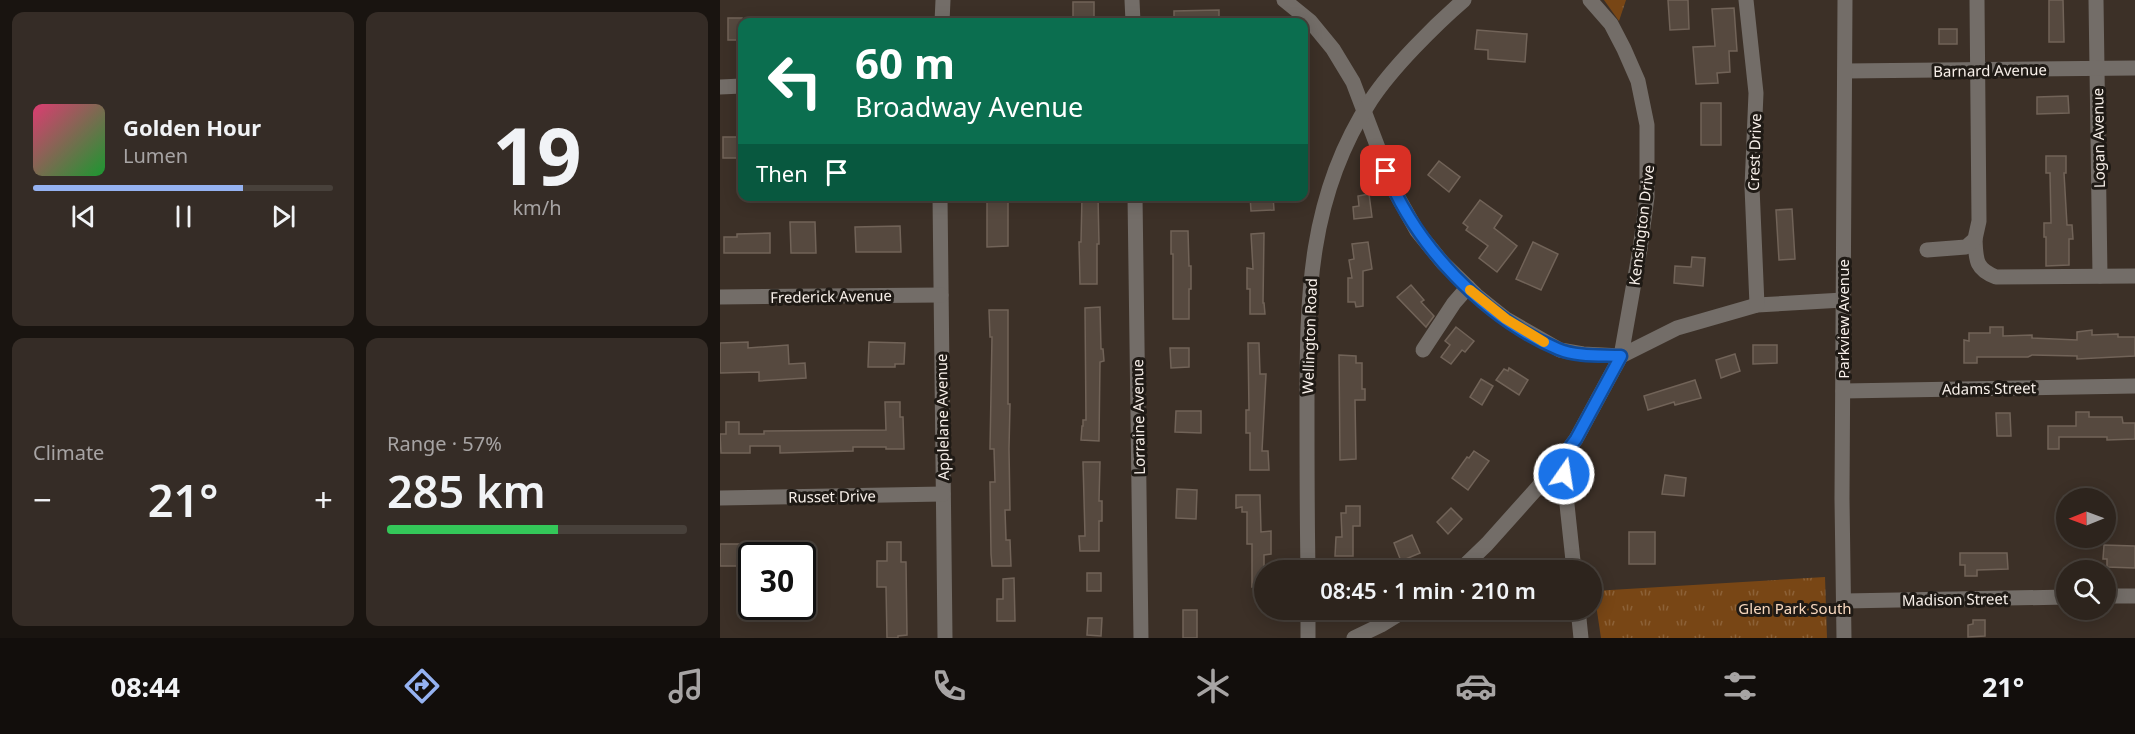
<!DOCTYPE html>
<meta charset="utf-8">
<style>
body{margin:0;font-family:"Noto Sans",sans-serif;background:#352c26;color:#f1f3f6;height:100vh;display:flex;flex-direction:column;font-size:22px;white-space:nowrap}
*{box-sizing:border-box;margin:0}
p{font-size:20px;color:#a7a4a4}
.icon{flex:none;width:33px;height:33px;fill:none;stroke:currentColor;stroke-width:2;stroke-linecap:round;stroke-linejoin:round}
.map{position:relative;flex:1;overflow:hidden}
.details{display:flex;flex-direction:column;gap:12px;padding:12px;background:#191410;width:720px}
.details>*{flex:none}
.top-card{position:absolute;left:18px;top:18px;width:570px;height:183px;border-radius:12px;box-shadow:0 3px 15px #0003,0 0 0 2px #48413b;background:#0b6e4f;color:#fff;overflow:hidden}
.needle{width:39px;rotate:269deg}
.buttons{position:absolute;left:1336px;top:488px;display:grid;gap:12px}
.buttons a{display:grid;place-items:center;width:60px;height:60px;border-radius:50%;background:#2d241d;box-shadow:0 3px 15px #0003,0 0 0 2px #48413b;font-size:30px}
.speed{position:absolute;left:18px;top:542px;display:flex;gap:12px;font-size:30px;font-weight:700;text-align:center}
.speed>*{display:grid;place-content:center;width:78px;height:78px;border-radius:50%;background:#2d241d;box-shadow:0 3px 15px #0003,0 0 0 2px #48413b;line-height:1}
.speed .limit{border:3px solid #111;border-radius:9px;background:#fff;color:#111}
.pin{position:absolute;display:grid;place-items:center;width:51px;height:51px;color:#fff;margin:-26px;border-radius:12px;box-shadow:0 3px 9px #0006}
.me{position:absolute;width:66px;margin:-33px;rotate:13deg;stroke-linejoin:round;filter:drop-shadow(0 0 4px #0008)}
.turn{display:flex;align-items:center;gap:21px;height:126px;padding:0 18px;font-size:27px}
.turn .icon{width:78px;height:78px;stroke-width:2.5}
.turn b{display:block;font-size:42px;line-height:51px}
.then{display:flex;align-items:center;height:57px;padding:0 18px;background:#0003;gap:12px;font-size:22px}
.big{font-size:45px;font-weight:600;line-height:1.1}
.details .widget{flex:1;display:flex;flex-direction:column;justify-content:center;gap:9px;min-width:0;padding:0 21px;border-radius:12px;background:#352c26}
.details .dial{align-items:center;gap:0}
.dial b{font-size:78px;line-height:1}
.song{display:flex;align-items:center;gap:18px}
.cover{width:72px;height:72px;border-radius:9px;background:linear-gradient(135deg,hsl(340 70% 55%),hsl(130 70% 35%))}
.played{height:6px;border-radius:3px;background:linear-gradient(90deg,#95b2f1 70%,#48413b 70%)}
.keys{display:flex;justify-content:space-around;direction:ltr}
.heat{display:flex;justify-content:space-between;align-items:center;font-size:33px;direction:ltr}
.charge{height:9px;border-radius:4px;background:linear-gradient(90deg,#34c759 57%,#48413b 0)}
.details .tiles{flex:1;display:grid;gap:12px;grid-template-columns:repeat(2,1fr)}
.trip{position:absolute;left:534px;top:560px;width:348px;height:60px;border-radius:30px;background:#2d241d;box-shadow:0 3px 15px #0003,0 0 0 2px #48413b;font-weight:600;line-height:60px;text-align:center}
.menu{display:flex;height:96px;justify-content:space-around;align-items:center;background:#120e0c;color:#a7a4a4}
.menu .icon{width:42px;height:42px}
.menu .active{color:#95b2f1}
.menu b{font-size:27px;color:#f1f3f6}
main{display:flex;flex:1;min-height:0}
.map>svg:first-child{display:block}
</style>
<main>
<section class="details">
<div class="tiles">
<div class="widget">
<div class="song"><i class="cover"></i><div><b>Golden Hour</b><p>Lumen</p></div></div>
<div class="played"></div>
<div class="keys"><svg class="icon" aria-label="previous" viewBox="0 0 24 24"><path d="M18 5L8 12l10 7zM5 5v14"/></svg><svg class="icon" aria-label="pause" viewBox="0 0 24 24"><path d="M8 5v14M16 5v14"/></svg><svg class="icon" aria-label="next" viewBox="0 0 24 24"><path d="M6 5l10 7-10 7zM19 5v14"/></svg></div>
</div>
<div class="widget dial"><b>19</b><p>km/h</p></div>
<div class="widget"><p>Climate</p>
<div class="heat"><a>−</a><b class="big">21°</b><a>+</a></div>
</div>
<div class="widget"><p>Range · 57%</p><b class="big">285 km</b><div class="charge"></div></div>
</div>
</section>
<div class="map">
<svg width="1415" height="638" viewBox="0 0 1415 638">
<defs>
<pattern id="park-tufts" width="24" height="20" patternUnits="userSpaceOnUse" patternTransform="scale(1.5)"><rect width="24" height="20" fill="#784615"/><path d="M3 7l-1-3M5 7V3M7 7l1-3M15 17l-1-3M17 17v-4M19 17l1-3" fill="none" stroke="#8c6137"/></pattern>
</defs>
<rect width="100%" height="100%" fill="#3c3027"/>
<g fill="url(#park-tufts)">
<path d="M884 0H906L899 21Z"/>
<path d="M1105 577 1107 638H881L874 591Z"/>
</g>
<g fill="#56493f" stroke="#716358" stroke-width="1.5">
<path d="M948 0H968L969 29 950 30Z"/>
<path d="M1329 0H1343L1344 42H1329Z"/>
<rect x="353" y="2" width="21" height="20"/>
<path d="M1014 8 1017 51H1009L1010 72 997 73 998 83 976 84 973 47 995 46 992 9Z"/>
<path d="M499 10V22H454V11Z"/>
<rect x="8" y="18" width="14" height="22"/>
<rect x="1219" y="29" width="18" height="15"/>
<path d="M757 30 807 34 805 62 768 59V50L755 49Z"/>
<path d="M1348 96 1349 113 1317 114V97Z"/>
<rect x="981" y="103" width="20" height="42"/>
<rect x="3" y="137" width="19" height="21"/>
<path d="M1326 156H1346V173H1344L1347 225H1352L1353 239H1349V265L1326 266V237H1324V223H1331L1330 173H1326Z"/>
<path d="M719 161 740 177 729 192 708 175Z"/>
<path d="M649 194 652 217 634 219 633 207 639 206 638 196Z"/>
<path d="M267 196H288V246L267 247Z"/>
<path d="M362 196H378L379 244H377V284H360L359 242H361Z"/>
<path d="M530 196H553L554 210 531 211Z"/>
<path d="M760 200 782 216 774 228 797 246 777 272 759 258 768 246 746 230 748 227 743 223Z"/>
<path d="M1072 209 1075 259 1059 260 1056 210Z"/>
<path d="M70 222H95L96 253H71Z"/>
<path d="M180 226 181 252H136L135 227Z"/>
<path d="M451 231H468L469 266H471V289H469V319H453V254H451Z"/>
<path d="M50 233V253H4V237H17V234Z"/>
<path d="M544 233 543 303H544L545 314H530V289H527V268L533 269 531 234Z"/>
<path d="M648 242 652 269 643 271V306L636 307 635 302H628V278H632L629 260 634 259 632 244Z"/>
<path d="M813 242 838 254 821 290 796 279Z"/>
<path d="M972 257 985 258 983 286 954 283 955 266 971 267Z"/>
<path d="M691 285 704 300 701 302 714 316 706 327 677 297Z"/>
<path d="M380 307 381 349H383L384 361 380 362 379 441 361 440 362 426H363V420H366L365 308Z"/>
<path d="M269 310H288V404H290L289 449 290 510H285L286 540H290L291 566H272L271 554 270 482H275L274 449H270L272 337H270Z"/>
<path d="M736 327 754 341 745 352 742 350 731 364 721 357 730 345 725 341Z"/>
<path d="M1270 327H1283V336L1312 335V338L1357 340V332L1372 330V335L1398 334V337H1415V356L1357 359V356L1312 355 1308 357H1257V363H1244V340L1249 341V333H1270Z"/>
<path d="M28 342V348L68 345 69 364 85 363 86 378 39 381V372L0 373V343Z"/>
<path d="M149 342 185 343 184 364H175V367H148Z"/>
<path d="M528 343H539L540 374H546L542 451H548L549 470H530V433H526V410H529Z"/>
<path d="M1033 345H1057V363L1033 364Z"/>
<path d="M450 348H469V367L451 368Z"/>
<path d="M1015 354 1020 371 1001 378 996 360Z"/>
<path d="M619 355 636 356V363H642V389H645V400H635L636 459 620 460Z"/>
<path d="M789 368 808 380 799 395 776 380 784 369 788 371Z"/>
<path d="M761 379 773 386 762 405 750 397Z"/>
<path d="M975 380 981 398 955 405 954 402 928 410 924 396Z"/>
<path d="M165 402H180V417H183L184 449H166V447H133V451L60 453V446H30V453H1L0 434H6V422H19V434H44V431L166 430Z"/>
<path d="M456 411H481V433L455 432Z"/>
<path d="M1356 412H1369V417H1402L1403 423H1415V439L1387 440V437H1339V449H1328V426H1356Z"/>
<path d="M1276 413H1290L1291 436H1277Z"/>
<path d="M754 451 769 461 748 490 732 478 747 457 749 458Z"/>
<path d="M363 462H380L379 501H382V521H379V551H360L359 536H365Z"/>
<path d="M945 475 966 478 964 496 942 494Z"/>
<path d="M457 489 477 490 476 519 456 518Z"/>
<path d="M516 495H540L541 532 551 531V554L544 555V587H532V544H527V512H522V507L516 508Z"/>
<path d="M626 506H640V526H633V556H615L616 537H622L621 513H626Z"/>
<path d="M731 508 742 519 728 534 717 522Z"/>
<rect x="909" y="532" width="26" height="32"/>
<path d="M692 535 700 553 681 561 674 543Z"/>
<path d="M167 542H181V562H186L187 635 178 636V638H167L166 587H157V561H167Z"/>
<path d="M0 544H35V555H32V566H0Z"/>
<path d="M1384 545 1415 546V568L1387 567V559H1383Z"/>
<rect x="82" y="546" width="11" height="10"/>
<path d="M1240 553H1287L1288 569 1257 570V576H1245V565H1240Z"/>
<rect x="367" y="573" width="14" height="18"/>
<path d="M294 578 295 621H277V599H283V579Z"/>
<rect x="463" y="610" width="14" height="28"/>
<path d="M368 618H382L381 636 367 635Z"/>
<path d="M1253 620H1265V636L1248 637V625L1253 624Z"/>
</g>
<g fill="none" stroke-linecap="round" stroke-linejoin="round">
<g stroke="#736d68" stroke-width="15">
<path d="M412 0 413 22"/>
<path d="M564 0 590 21 613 49 633 82 674 190 697 231 723 263 756 295 786 319 840 350 863 354 901 356 957 328 1037 305 1123 300"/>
<path d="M1026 0 1036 93 1032 187 1037 305"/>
<path d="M1376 0 1380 276"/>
<path d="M222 22 223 0"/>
<path d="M1125 71 1415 68"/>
<path d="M0 87 22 86"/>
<path d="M220 196 225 638"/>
<path d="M415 196 421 638"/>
<path d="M1255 239C1256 259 1255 269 1276 277L1415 276"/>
<path d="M1207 250 1246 247 1255 239 1259 221 1257 0"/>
<path d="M0 297 221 295"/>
<path d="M703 350 734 303 748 287"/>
<path d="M1123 391 1415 386"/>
<path d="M842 458 854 570"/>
<path d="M0 498 223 494"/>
<path d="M588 570C587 515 587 461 587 406 587 296 588 196 651 100 672 68 715 25 744 0"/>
<path d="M740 570 767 544 835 468 856 439 901 356 920 249 927 197V125L918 81 904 49 891 24 870 0"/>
<path d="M1386 596H1415"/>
<path d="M1124 601 1347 597"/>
<path d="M588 609V638"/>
<path d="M858 609 861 638"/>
<path d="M634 638 661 625 687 609"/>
<path d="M1124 638 1122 499 1125 0"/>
</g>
</g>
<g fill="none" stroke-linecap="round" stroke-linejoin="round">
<defs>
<path id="route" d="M666 171C695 245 764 318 838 349 857 357 881 355 901 356L856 439 842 458 844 474"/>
</defs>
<use href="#route" stroke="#114b97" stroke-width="15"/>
<use href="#route" stroke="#1a73e8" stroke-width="10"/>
<path stroke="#f59e0b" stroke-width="10" d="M750 290 786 319 824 342"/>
</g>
<g text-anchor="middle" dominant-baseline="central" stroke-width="6" stroke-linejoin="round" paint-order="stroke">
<g font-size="15" fill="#f8f0ea" stroke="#1f1a15">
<text transform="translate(1270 70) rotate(-1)">Barnard Avenue</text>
<text transform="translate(1378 138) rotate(-91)">Logan Avenue</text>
<text transform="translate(1034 152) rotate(-88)">Crest Drive</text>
<text transform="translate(921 225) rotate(-83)">Kensington Drive</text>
<text transform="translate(111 296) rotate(-1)">Frederick Avenue</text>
<text transform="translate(1123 319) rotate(-90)">Parkview Avenue</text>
<text transform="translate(589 336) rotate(-88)">Wellington Road</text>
<text transform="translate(1269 388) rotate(-1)">Adams Street</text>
<text transform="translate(222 417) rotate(-91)">Applelane Avenue</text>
<text transform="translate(418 417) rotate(-91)">Lorraine Avenue</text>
<text transform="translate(112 496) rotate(-1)">Russet Drive</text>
<text transform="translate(1235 599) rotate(-1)">Madison Street</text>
</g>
<g font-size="15" fill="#f9d9bf" stroke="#1f1a15">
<text x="1075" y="608">Glen Park South</text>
</g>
</g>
</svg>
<div class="buttons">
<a><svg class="needle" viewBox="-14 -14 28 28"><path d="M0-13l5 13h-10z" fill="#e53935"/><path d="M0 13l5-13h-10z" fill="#a7a4a4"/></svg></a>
<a><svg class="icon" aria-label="search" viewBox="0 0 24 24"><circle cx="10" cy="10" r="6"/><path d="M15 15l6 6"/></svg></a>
</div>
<div class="speed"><div class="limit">30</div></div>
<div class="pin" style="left:666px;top:171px;background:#d93025"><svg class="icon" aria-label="arrive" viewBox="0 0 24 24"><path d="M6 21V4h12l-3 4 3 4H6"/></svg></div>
<svg class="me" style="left:844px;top:474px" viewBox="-20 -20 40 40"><circle r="17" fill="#1a73e8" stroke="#fff" stroke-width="3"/><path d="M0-11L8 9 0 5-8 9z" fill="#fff"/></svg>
<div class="trip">08:45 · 1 min · 210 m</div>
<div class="top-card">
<div class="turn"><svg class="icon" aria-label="left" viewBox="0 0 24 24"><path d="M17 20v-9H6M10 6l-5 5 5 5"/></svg><div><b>60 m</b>Broadway Avenue</div></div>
<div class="then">Then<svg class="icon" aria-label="arrive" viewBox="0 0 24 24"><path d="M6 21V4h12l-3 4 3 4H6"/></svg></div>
</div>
</div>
</main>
<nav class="menu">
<b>08:44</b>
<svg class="icon active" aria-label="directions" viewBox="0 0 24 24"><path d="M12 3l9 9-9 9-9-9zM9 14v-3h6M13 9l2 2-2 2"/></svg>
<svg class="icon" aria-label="music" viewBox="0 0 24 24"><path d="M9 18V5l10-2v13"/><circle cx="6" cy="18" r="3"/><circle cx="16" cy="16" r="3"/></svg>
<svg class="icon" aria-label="phone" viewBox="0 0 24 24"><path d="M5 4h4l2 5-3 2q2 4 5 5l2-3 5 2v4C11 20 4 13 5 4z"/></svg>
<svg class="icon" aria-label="climate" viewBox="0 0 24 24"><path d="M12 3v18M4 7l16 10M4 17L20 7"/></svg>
<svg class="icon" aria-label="car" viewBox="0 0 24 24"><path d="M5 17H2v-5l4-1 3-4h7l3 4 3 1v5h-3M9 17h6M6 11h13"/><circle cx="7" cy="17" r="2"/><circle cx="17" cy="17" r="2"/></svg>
<svg class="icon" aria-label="filters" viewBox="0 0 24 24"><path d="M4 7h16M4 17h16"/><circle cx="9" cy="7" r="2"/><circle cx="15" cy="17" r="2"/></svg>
<b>21°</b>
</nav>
